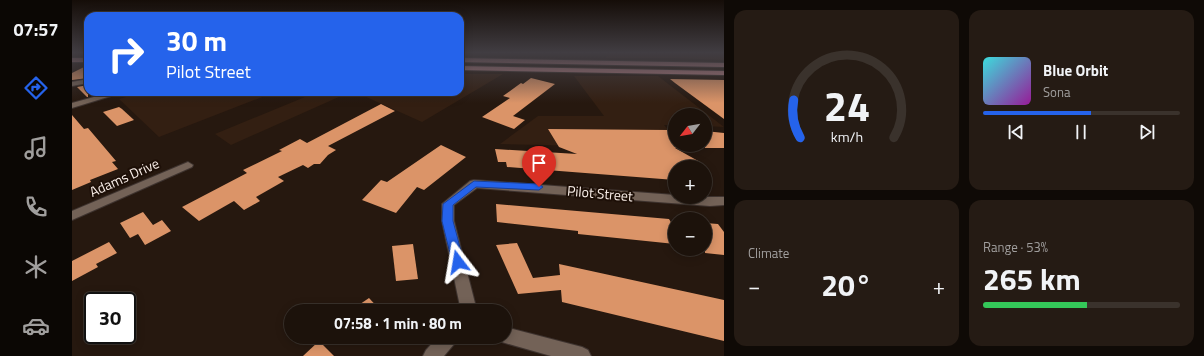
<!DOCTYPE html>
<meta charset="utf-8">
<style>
body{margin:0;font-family:"Titillium Web",sans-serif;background:#251b14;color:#f1f3f6;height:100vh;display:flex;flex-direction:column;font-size:15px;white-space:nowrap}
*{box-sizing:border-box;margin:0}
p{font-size:13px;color:#a09e9d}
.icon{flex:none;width:22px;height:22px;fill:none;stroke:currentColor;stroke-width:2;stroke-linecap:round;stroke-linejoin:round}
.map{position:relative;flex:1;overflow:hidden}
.side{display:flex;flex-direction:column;gap:10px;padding:10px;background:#0f0a06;width:480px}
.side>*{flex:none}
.guide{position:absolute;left:12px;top:12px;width:380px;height:84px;border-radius:12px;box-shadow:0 2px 10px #0003,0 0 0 1px #3a322c;background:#2563eb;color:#fff;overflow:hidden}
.needle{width:26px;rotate:239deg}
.tools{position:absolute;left:596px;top:108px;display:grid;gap:8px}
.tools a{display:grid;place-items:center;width:44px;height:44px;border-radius:50%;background:#1c120b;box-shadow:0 2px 10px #0003,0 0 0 1px #3a322c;font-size:20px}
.speed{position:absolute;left:12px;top:292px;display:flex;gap:8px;font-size:20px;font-weight:700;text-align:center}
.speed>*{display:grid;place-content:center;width:52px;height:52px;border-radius:50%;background:#1c120b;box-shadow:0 2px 10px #0003,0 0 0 1px #3a322c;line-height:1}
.speed .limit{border:2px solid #111;border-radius:6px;background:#fff;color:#111}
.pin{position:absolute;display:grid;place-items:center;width:34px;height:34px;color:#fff;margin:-41px -17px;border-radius:50% 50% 50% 0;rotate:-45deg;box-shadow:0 0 4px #0007}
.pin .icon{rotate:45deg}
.me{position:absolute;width:44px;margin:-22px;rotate:346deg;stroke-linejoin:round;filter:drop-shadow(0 0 3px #0008)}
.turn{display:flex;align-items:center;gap:14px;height:84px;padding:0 16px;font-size:18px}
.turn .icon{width:52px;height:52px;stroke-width:2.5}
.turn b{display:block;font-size:28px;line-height:34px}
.big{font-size:30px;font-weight:700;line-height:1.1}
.side .tile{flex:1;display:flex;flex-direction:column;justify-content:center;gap:6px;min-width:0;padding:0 14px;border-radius:12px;background:#251b14}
.side .dial{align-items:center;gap:0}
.dial svg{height:104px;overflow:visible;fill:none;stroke:#3a322c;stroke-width:7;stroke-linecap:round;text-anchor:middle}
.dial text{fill:#f1f3f6;stroke:none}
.song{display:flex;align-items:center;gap:12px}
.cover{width:48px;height:48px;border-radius:6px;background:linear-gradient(135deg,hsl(180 70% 55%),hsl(300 70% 35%))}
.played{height:4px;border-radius:2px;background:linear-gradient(90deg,#2563eb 55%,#3a322c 55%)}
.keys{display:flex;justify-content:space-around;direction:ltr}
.heat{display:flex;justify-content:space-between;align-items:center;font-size:22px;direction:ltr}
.charge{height:6px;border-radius:3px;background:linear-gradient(90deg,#34c759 53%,#3a322c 0)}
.side .tiles{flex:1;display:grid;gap:10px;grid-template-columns:repeat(2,1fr)}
.trip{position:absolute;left:212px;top:304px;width:228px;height:40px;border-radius:20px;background:#1c120b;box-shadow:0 2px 10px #0003,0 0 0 1px #3a322c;font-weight:700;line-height:40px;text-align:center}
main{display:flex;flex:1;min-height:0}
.dock{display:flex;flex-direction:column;width:72px;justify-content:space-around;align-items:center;background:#0b0704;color:#a09e9d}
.dock .icon{width:28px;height:28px}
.dock .active{color:#2563eb}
.dock b{font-size:18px;color:#f1f3f6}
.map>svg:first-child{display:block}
</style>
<main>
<nav class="dock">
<b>07:57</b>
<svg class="icon active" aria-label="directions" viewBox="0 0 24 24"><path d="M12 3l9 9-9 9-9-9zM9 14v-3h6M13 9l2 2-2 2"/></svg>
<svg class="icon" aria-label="music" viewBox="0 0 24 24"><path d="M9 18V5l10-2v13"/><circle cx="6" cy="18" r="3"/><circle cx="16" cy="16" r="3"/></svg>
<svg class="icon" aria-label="phone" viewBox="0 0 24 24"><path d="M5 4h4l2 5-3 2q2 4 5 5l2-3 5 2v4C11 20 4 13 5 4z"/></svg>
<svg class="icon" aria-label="climate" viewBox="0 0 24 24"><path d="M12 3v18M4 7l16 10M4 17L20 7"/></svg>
<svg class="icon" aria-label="car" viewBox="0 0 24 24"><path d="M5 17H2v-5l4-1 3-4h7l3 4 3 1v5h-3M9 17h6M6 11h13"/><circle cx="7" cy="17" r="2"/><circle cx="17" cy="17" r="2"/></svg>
</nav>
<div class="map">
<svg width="652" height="356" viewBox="0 0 652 356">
<rect width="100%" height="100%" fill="#26180f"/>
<g fill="#331f12">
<path d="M539 53H652V60L602 58H533Z"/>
<path d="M388 74H431L350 122 283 92H388Z"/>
<path d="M502 76H586L652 127 633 126V115H603V125H592L603 137 601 148 428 144 466 116H532Z"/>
<path d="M71 92H203L87 137 47 99Z"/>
<path d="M245 92H278L159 145 143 134Z"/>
</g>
<g fill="#db9468">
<path d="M16 65V78L0 80V73Z"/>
<path d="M459 78 483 84 441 116 453 120 442 129 410 117 438 98 431 96 449 83 451 84Z"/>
<path d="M598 79 652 80V119L603 83Z"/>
<path d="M16 85V97H15L5 87Z"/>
<path d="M309 104 323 111 256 146 264 150 256 155 248 164H242L236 168 231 165 206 177 212 181 184 197 188 201 172 210 162 201 127 221 110 207 175 173 171 170 210 151 207 150 228 139 235 143Z"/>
<path d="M47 107 50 109 62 120 45 126 31 112Z"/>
<path d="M0 115 12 129 16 128 44 161 40 162 46 169 18 180 19 182 0 190Z"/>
<path d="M476 129 597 130 603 136V145H612L616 148H603L628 162 615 167H603V180L435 167 434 162H426L423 149 505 154 487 147Z"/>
<path d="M633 131 652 133V148H633Z"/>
<path d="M369 145 394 157 352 190 345 187 324 213 290 200 309 180 315 182Z"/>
<path d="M424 204 597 219 603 229V244L506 234V231L425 222Z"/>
<path d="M71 212 81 225 90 220 99 231 73 245 66 234 58 238 48 223Z"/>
<path d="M633 223 646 224 652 232V255L633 253Z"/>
<path d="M37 242 45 253 24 264 26 267 0 281V261Z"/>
<path d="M445 243 461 278 488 275 487 264 652 300V341L490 302 489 290 446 294 424 245Z"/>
<path d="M341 244 346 279 324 281 320 246Z"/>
<path d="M297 298 309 311H278Z"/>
<path d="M247 341 262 356H231Z"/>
</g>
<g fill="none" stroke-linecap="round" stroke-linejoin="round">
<defs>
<g id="minor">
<path d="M16 79V83L0 86V82Z"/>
<path d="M116 162 121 165 120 167 0 220V211Z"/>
<path d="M402 180 603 195V197H652V205L638 206 405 188 382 205V221L405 311H389L370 221V204L398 181Z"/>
<path d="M433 327 510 347 516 350 519 356H479L433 343 427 341 425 337H433Z"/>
<path d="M366 337H385L383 343 372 356H351L354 350Z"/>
</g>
<path id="tertiary" d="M40 92H52L0 108V103Z"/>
<g id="primary">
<rect x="0" y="58" width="16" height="4"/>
<path d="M388 58 652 63V67L388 62Z"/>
<path d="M388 66 652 71V75L388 70Z"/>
</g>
</defs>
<use href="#minor" stroke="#3e332f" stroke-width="2"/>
<use href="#tertiary" stroke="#3e332f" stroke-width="2"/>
<use href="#primary" stroke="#3e332f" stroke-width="2"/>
<use href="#minor" fill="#736257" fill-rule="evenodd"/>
<use href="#tertiary" fill="#736257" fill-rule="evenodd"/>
<use href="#primary" fill="#b98388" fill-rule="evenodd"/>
</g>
<linearGradient id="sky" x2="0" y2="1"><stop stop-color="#150d08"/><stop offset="0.51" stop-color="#413d42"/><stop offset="1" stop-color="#413d42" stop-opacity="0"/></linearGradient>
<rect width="652" height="103" fill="url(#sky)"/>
<path fill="#2563eb" stroke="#184099" d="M402 181 467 184 471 187 467 190 404 187 381 205V221L392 262 390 266H382L380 262 370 221 371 204Z"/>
<g text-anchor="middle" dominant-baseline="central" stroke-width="4" stroke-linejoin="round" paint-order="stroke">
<g font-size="14" fill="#faefe9" stroke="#1d0f07">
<text transform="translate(52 177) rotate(-24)">Adams Drive</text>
<text transform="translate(528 193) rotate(5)">Pilot Street</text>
</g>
</g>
</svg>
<div class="tools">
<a><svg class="needle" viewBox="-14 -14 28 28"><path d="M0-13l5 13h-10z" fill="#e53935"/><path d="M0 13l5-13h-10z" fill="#a09e9d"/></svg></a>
<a>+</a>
<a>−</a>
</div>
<div class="speed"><div class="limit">30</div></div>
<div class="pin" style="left:467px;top:187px;background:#d93025"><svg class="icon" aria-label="arrive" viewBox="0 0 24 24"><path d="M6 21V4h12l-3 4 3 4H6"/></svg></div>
<svg class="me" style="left:386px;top:262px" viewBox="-20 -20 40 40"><path d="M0-17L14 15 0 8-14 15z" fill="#2563eb" stroke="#fff" stroke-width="4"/></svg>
<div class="trip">07:58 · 1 min · 80 m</div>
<div class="guide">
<div class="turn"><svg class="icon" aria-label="right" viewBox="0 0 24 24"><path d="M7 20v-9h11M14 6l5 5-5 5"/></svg><div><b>30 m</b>Pilot Street</div></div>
</div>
</div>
<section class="side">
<div class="tiles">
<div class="tile dial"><svg viewBox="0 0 100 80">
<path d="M14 69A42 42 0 1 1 86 69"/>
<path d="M14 69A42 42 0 0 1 9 40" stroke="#2563eb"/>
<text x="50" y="56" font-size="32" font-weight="700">24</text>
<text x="50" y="72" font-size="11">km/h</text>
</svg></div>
<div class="tile">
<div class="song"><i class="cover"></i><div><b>Blue Orbit</b><p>Sona</p></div></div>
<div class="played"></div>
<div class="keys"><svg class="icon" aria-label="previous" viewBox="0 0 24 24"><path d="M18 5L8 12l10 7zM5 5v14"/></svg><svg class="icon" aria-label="pause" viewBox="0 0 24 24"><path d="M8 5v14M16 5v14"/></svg><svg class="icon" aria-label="next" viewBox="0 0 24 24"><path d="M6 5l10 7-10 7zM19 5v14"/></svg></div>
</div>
<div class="tile"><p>Climate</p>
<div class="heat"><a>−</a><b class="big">20°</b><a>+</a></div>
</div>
<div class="tile"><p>Range · 53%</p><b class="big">265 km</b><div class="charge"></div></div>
</div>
</section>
</main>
